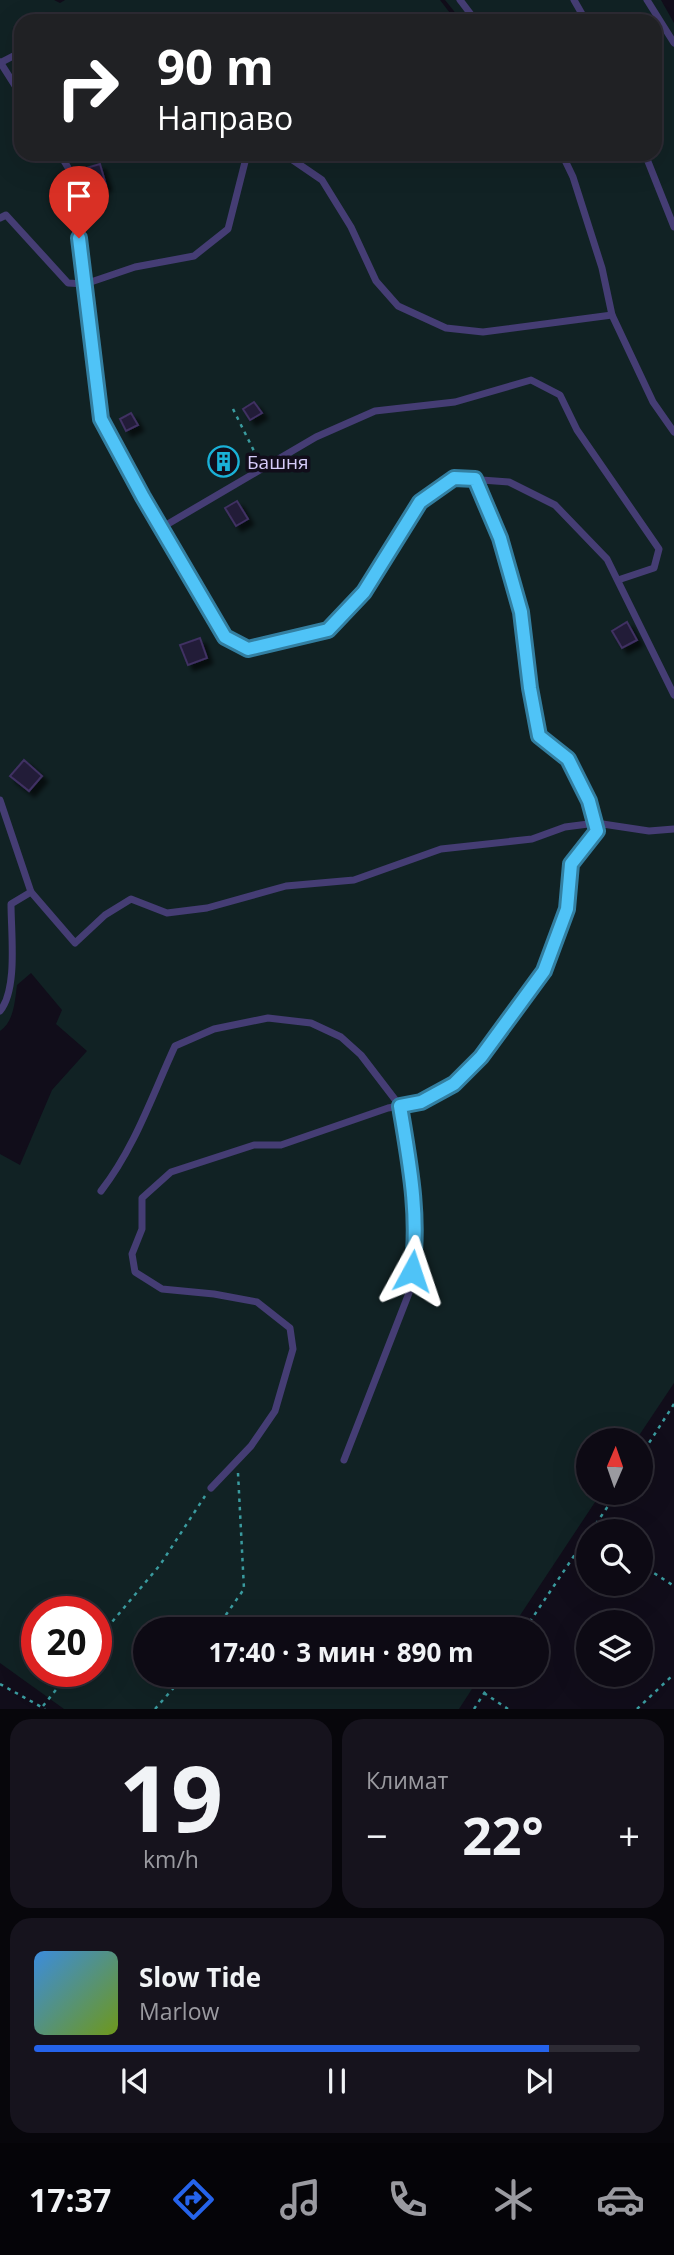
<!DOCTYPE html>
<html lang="ru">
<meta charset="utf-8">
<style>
body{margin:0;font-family:"Open Sans",sans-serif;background:#16131d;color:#f1f3f6;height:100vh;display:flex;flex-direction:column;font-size:26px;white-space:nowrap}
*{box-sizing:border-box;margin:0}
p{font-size:23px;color:#9a9aa0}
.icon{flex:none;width:38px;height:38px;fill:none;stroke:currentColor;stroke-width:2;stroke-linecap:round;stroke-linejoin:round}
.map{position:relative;height:1709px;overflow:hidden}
.side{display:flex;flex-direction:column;gap:10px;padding:10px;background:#07060b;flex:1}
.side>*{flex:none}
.hud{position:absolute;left:14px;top:14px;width:648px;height:147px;border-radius:21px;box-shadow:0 7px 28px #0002,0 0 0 2px #2d2b34;background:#202124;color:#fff;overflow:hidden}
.needle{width:46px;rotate:2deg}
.buttons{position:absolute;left:576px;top:1428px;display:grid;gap:14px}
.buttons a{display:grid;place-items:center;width:77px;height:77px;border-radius:50%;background:#0d0a14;box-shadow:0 7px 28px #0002,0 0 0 2px #2d2b34;font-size:35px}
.speed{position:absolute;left:21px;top:1596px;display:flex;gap:14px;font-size:35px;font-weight:700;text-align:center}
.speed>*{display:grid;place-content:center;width:91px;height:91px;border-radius:50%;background:#0d0a14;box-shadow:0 7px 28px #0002,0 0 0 2px #2d2b34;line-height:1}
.speed .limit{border:10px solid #d22;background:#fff;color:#111}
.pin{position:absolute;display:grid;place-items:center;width:60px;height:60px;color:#fff;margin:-72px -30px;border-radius:50% 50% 50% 0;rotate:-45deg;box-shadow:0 0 7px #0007}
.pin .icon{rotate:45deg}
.me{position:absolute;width:77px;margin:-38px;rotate:5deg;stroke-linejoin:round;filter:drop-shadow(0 0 5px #0008)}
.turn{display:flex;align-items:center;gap:24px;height:147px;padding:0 28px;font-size:32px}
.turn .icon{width:91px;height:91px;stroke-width:2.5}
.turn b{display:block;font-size:49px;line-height:60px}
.big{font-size:52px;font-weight:700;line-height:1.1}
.side .tile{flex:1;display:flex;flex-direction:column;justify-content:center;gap:10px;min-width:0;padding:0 24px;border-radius:21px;background:#16131d}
.side .dial{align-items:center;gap:0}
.dial b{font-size:91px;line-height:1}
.song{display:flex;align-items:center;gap:21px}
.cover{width:84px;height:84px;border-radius:10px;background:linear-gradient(135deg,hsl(210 70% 55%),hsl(80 70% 35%))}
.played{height:7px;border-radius:4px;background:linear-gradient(90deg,#2563eb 85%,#2d2b34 85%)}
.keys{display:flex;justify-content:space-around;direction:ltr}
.heat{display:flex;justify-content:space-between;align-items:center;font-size:38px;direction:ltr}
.side .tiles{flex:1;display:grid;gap:10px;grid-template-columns:1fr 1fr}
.tile:last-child{grid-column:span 2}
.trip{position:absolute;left:133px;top:1617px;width:416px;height:70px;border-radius:35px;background:#0d0a14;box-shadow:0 7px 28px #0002,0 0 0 2px #2d2b34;font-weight:700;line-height:70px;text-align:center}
.tabs{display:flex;height:112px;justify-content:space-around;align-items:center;background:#050408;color:#9a9aa0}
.tabs .icon{width:49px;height:49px}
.tabs .selected{color:#2563eb}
.tabs b{font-size:32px;color:#f1f3f6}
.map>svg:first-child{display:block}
</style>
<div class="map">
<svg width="674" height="1709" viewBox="0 0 674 1709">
<defs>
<filter id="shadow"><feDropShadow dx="5.5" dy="5.5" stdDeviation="2" flood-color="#0009"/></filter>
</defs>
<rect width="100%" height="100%" fill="#110d1a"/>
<path fill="#112224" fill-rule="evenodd" d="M0 0H54L60 3 65 0H440L456 21H21V154H654V21H462L445 0H661L674 23V1383L636 1440H588V1493H601L511 1629H145V1675H481L459 1709H64L0 1663V1154L20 1165 52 1090 87 1051 56 1024 62 1010 31 973 17 985C15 1000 14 1022 0 1031ZM37 1612H96V1671H37Z"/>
<g fill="#241b39" stroke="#3f3062" stroke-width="2" filter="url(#shadow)">
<path d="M100 164 106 185 89 190 83 169Z"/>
<path d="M254 402 262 413 250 420 243 409Z"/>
<path d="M131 413 138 425 126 431 120 419Z"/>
<path d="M228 454 233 464 221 471 216 461Z"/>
<path d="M237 501 248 519 236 526 225 508Z"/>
<path d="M627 622 637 640 622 648 612 631Z"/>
<path d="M200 638 207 658 188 665 180 645Z"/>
<path d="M24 760 42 776 29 791 10 776Z"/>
</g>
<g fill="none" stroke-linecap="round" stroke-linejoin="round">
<g stroke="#3a9b9f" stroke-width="2.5" stroke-dasharray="3.5 5" stroke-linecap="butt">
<path d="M233 409 255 453 254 463"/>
<path d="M640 1457 674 1404"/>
<path d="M591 1531 617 1493"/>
<path d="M640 1564 674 1586"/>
<path d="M216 1629 244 1589 238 1473"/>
<path d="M525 1629 588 1535"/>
<path d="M96 1641 160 1565 205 1496"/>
<path d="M0 1684 45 1709"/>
<path d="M484 1693 508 1709"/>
<path d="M43 1706 71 1671"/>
<path d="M155 1709 185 1675"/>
<path d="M474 1709 496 1675"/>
<path d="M637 1709 674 1674"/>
</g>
<g stroke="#453d74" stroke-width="7">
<path d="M460 0 476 21"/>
<path d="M574 0 586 21"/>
<path d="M647 0 674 43"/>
<path d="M0 62 21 95"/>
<path d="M0 63 21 52"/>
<path d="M60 154 70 171 99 386 101 419 143 497 225 637 248 650 328 630 364 591 420 502 454 478 509 482 555 505 607 559 674 695"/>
<path d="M284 154 322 180 351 227 376 281 398 306 446 328 483 332 612 315"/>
<path d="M562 154 573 177 602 268 612 315 653 402 674 432"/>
<path d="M645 154 674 227"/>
<path d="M0 218 6 215 68 283 85 284 135 267 194 256 228 229 247 154"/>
<path d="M161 528 316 437 375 411 455 402 531 380 560 395 577 430 659 549 654 568 618 580"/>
<path d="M0 800 31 892 75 943 105 915 131 899 167 913 207 908 286 886 354 880 441 849 532 839 565 827 596 823 649 831 674 829"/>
<path d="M0 1011C18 989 11 933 11 904L31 892"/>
<path d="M101 1191C135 1147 152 1096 175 1046L214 1029 268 1018 311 1023 341 1037 361 1055 400 1106 414 1197 415 1249 409 1293 344 1460"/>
<path d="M211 1488 251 1446 275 1411 293 1349 290 1328 257 1302 214 1294 162 1289 135 1272 132 1254 142 1229V1198L171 1172 254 1145H281L388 1108 421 1102 454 1084 481 1057 544 971 567 909 571 864 597 831 589 801 568 759 539 736 530 689 521 612 500 538 475 479"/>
</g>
</g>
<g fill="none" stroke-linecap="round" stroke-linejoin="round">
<defs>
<path id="route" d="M79 238 101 419 143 497 225 637 248 649 328 630 364 592 420 502 454 478 475 479 500 538 521 612 530 688 539 736 568 759 589 801 597 831 571 864 567 909 544 971 481 1057 454 1084 421 1102 400 1106C409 1161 420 1215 412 1271"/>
</defs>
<use href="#route" stroke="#337fa1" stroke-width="18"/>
<use href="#route" stroke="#4fc3f7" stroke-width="12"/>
</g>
<defs>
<symbol id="building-ring" viewBox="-11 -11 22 22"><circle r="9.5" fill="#110d1a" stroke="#1ab1d7" stroke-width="1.5"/><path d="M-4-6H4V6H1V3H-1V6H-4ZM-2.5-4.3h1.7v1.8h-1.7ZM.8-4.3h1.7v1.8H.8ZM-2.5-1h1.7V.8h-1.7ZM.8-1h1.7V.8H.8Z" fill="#1ab1d7"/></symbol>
</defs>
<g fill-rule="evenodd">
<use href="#building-ring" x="206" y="444" width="35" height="35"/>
</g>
<g text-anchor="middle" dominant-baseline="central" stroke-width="7" stroke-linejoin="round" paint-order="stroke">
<g font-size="19" fill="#d6ccf9" stroke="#110d1a" text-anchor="start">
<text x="247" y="462">Башня</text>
</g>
</g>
</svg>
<div class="buttons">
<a><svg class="needle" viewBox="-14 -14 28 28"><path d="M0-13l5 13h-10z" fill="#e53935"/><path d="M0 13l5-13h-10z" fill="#9a9aa0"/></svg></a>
<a><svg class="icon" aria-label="search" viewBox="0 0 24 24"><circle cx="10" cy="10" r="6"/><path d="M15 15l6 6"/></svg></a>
<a><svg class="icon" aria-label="layers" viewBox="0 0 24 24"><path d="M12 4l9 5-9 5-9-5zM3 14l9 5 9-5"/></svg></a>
</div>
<div class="speed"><div class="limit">20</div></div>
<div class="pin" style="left:79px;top:238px;background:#d93025"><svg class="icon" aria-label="arrive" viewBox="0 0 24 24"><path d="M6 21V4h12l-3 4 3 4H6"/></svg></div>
<svg class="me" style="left:412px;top:1271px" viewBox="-20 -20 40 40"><path d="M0-17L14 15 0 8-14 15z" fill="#4fc3f7" stroke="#fff" stroke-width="4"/></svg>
<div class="trip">17:40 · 3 мин · 890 m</div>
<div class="hud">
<div class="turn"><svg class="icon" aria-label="right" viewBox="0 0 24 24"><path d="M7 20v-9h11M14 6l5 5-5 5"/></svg><div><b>90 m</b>Направо</div></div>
</div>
</div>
<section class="side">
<div class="tiles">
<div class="tile dial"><b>19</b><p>km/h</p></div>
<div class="tile"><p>Климат</p>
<div class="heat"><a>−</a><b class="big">22°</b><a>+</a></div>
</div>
<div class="tile">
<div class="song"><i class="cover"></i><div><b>Slow Tide</b><p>Marlow</p></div></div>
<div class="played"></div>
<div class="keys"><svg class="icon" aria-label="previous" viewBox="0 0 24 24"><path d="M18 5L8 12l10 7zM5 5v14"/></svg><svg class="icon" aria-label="pause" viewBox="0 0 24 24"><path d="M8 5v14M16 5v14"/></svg><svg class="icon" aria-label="next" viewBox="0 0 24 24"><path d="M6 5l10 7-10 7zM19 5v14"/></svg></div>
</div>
</div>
</section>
<nav class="tabs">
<b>17:37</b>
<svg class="icon selected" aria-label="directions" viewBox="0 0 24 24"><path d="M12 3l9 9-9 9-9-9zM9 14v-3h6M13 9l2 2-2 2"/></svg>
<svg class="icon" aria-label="music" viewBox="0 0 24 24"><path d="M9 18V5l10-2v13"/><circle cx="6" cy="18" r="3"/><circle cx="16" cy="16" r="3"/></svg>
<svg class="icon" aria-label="phone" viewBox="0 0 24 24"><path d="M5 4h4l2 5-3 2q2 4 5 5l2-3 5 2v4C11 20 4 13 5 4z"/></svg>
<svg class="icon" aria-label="climate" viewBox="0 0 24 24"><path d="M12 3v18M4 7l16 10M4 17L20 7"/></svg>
<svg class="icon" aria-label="car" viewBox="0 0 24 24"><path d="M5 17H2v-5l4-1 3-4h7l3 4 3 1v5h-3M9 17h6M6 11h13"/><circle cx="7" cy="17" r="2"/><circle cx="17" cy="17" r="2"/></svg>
</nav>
